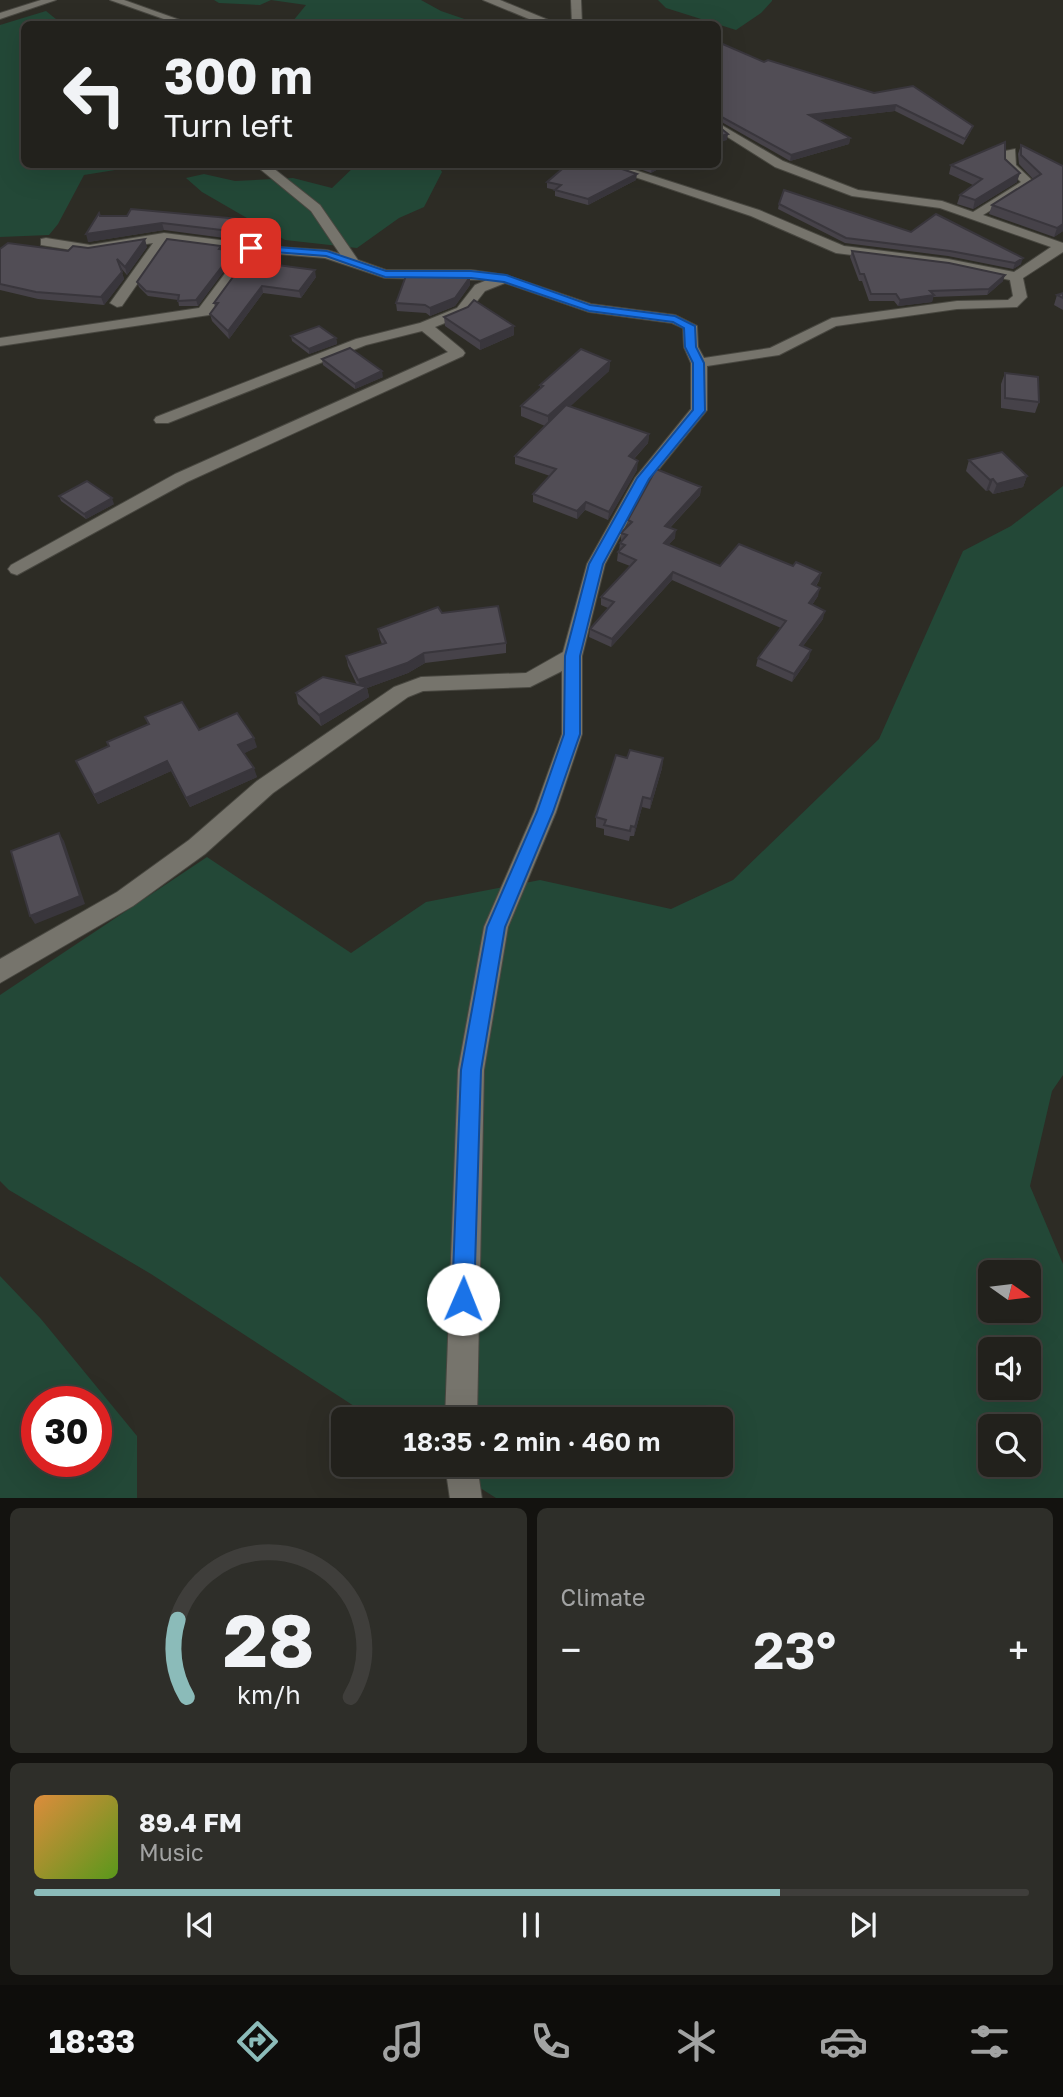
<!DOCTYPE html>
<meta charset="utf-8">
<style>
body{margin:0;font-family:"Golos Text",sans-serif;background:#2e2e29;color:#f1f3f6;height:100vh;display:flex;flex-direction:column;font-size:26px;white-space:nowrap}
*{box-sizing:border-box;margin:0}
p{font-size:23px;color:#a2a3a3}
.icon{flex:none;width:38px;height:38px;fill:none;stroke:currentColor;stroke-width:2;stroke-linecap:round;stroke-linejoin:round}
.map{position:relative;height:1498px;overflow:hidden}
.drawer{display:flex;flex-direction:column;gap:10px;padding:10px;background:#13120f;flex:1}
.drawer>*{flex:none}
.top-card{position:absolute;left:21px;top:21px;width:700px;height:147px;border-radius:10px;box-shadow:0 7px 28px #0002,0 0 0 2px #3f3e3b;background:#22211c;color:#f1f3f6;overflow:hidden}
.needle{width:46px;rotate:104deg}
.controls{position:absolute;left:978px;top:1260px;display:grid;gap:14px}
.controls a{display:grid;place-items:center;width:63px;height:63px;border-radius:10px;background:#22211c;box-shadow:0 7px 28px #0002,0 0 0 2px #3f3e3b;font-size:35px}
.speed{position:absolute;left:21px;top:1386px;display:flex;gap:14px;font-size:35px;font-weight:700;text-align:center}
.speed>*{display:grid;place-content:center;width:91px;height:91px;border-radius:50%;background:#22211c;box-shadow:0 7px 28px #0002,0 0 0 2px #3f3e3b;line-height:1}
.speed .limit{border:10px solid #d22;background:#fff;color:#111}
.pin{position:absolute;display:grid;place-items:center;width:60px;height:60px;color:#fff;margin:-30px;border-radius:14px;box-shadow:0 4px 10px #0006}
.me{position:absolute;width:77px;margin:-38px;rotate:1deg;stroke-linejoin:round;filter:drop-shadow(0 0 5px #0008)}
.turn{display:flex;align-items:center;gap:24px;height:147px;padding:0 28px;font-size:32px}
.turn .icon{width:91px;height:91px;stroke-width:2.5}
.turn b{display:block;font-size:49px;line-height:60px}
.big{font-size:52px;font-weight:600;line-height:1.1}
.drawer .widget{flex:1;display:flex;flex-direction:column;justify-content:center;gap:10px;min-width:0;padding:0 24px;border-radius:10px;background:#2e2e29}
.drawer .dial{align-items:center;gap:0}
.dial svg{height:182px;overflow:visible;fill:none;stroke:#3f3e3b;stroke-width:7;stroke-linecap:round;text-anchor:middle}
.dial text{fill:#f1f3f6;stroke:none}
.song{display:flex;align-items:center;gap:21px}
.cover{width:84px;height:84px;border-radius:10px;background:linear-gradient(135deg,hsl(30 70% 55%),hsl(90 70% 35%))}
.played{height:7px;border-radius:4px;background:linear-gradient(90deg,#8bbbb9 75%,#3f3e3b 75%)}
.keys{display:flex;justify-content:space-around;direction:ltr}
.heat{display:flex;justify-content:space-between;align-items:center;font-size:38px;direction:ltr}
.drawer .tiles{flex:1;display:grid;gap:10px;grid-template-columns:1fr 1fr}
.widget:last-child{grid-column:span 2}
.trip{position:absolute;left:331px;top:1407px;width:402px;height:70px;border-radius:10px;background:#22211c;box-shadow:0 7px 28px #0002,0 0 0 2px #3f3e3b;font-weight:600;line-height:70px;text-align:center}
.tab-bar{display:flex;height:112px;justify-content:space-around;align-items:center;background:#0e0d0b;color:#a2a3a3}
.tab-bar .icon{width:49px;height:49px}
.tab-bar .selected{color:#8bbbb9}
.tab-bar b{font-size:32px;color:#f1f3f6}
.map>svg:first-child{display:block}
</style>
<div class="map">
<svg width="1063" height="1499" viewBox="0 0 1063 1499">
<rect width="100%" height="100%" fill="#2d2c25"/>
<g fill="#234837" fill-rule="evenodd">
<path d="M214 0H421L441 11 479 24H256L263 21H293L306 5 271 0 260 5 219 3Z"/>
<path d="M658 0H772V1L761 13 736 30 666 8Z"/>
<path d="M46 11 62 24H24V164L146 165 84 175 58 224 49 235 0 237V25Z"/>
<path d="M356 165H438L442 172 424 207 399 218 357 248 285 240 202 192 186 178 204 174 235 181 293 178 332 188Z"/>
<path d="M1063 486V1075L1052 1091 1030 1186 1063 1264V1498H496L444 1465H721V1419H374L151 1274 9 1190 0 1181V995L207 857 351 953 426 902 540 880 671 909 733 880 879 739 963 551 1011 526ZM990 1272H1029V1311H990ZM990 1349H1029V1388H990ZM990 1426H1029V1465H990Z"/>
<path d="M0 1276 41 1319 137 1436V1498H0ZM37 1402H96V1461H37Z"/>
</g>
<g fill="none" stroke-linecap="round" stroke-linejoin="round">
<defs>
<g id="minor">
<path d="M41 0H56L0 19V13Z"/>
<path d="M110 0H124L191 24H178Z"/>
<path d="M483 0H500L558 24H541Z"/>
<path d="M571 0H581L582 24H572Z"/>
<path d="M718 123 783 161 858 190 942 201 973 212 1021 182 1004 166 1005 151 1015 149 1016 165 1035 183 983 215 1063 243V252L1023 278 1027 297 1017 307 957 309 836 326 779 355 707 366V410L650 480 605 564 582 656V734L556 812 508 927 484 1070 477 1419H445L458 1070 484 927 534 812 562 734V671L530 687 423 691 408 697 273 793 205 854 133 906 0 983V959L117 892 189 840 257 781 394 687 421 677 526 673 563 652 587 564 635 478 691 409V363L684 347 683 328 672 323 589 312 505 283 485 291 467 314 435 327 463 350 465 353 463 356 187 482 17 575 11 573 8 569 11 565 175 474 448 352 422 331 366 345 168 423H156L154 420 156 417 356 339 420 323 457 308 475 285 487 280 385 278 325 258 255 252 209 315 0 346V338L199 308 242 251 167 241 122 306 117 307 110 303 153 243 90 253 41 245V239L46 238 90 245 164 233 277 247 327 250 340 254 311 211 254 164H268L320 205 358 260 386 270H471L506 275 591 304 675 315 697 326 698 347 704 358 770 348 832 318 957 301 1008 300 1013 296 1010 280 948 267 836 253 751 216 596 164H616L759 210 844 246 948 259 1014 272 1051 247 940 208 852 196 775 167 718 131Z"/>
<path d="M445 1465H477L482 1499H450Z"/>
</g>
</defs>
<use href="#minor" stroke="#484740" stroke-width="2"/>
<use href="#minor" fill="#76746c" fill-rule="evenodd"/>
</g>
<g fill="#464249">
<path d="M718 42 764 62 768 60 971 131 963 145 895 111 817 120 850 138 849 144 790 161 718 120Z"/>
<path d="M1021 145 1063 166V231L1054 237 989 214 992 205 1033 179 1019 164 1018 154Z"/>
<path d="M1005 159 1017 182 973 209 957 204 960 195 973 185 949 174 951 165Z"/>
<path d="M626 164H667L651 173Z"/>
<path d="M636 180 588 205 555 196V190L547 188V182Z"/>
<path d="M779 204 911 232 1021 264 1013 269 948 256 845 243 778 209Z"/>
<path d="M100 216 240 219 241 227 232 239 164 230 88 242Z"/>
<path d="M147 247 127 275 120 267 124 279 104 305 38 299 0 290V249L68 251 88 248Z"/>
<path d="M222 250 235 256 198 306H179L178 300 148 296 139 287 137 282Z"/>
<path d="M852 251 1003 281 987 295 933 297 932 302 898 306 894 301H869L862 281H859L850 257Z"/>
<path d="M278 262 276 265 316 277 301 298 263 293 229 339 212 321 210 314 215 307 214 303Z"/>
<path d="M470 285 455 306 430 316 426 313 397 311 396 303Z"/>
<path d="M1063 293V310L1054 305 1057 295Z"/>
<path d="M444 317 514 335 480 350 445 326Z"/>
<path d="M291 336 336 338 337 344 309 354 292 341Z"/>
<path d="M322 359 383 377 355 389 323 365Z"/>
<path d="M610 361 609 371 570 406 649 434 648 443 634 459 637 470 608 520 585 510 577 519 533 502V494L550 476 515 464V456L545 426 521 416V406L540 389V385Z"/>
<path d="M1005 373 1039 402 1035 413 1001 408V384Z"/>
<path d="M969 460 1027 476 1023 487 993 494 989 490 986 491 966 471Z"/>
<path d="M701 487 700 495 670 528 675 538 668 545 720 566H793L821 573 819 581 816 586 818 596 812 605 823 619 803 646 809 658 792 682 756 666 758 658 781 628 672 580 611 647 589 637 590 629 608 608 601 605V597L630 566 617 561 618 552 619 551 620 543 621 541V533L627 527 628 520Z"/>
<path d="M59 496 114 504 86 519 61 501Z"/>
<path d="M442 613 506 643V653L425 663 408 673 367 688 369 697 321 726 298 704 296 693 357 685 348 666 346 656 382 644 380 639 378 629Z"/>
<path d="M145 717 199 730 257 747 244 753 257 777 190 807 171 771 98 804 76 761 109 746 148 724Z"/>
<path d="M627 758H663L662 768 650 809 642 807 634 836H630L629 841 604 835V829L596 827V817Z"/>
</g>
<g fill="#39363c">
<path d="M896 105 895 111 808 121 809 115Z"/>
<path d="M728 134 727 140 718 143V137Z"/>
<path d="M850 138 849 144 790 161 791 155Z"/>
<path d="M656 164H667L651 173 652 167Z"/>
<path d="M1020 173 1017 182 973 209 975 200Z"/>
<path d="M637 174 636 180 588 205V199Z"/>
<path d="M240 219 241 227 232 239 230 231Z"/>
<path d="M162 223 164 230 88 242 86 234Z"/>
<path d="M1063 224V231L1054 237 1057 228Z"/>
<path d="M145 239 147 247 127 275 125 267Z"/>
<path d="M234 251 235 256 198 306 196 300Z"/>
<path d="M277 255 278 262 271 271 270 264Z"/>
<path d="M1023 258 1021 264 1013 269 1015 263Z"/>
<path d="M315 270 316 277 301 298 299 291Z"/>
<path d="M122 272 124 279 104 305 101 297Z"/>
<path d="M1005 275 1003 281 987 295 989 289Z"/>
<path d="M470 277V285L455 306 430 316V308Z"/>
<path d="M262 286 263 293 229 339 228 331Z"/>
<path d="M934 295 932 302 898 306 900 300Z"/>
<path d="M514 326V335L480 350V341Z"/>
<path d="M336 338 337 344 309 354V349Z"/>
<path d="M610 361 609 371 548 427V416Z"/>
<path d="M382 371 383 377 355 389V384Z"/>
<path d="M649 434 648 443 628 465 629 456Z"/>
<path d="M638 461 637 470 608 520 609 512Z"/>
<path d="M1027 476 1023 487 993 494 997 484Z"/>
<path d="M993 479 989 490 986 491 990 480Z"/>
<path d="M701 487 700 495 664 534 665 526Z"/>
<path d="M112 498 114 504 86 519 84 514Z"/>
<path d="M586 502 585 510 577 519V511Z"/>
<path d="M676 530 675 538 663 551 664 543Z"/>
<path d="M673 572 672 580 611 647 612 639Z"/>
<path d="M821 573 819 581 810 593 812 584Z"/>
<path d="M820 588 818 596 807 612 809 603Z"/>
<path d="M825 611 823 619 798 653 800 645Z"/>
<path d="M811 650 809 658 792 682 794 674Z"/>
<path d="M424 653 425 663 408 673 367 688 369 697 321 726 319 715 360 690 358 680Z"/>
<path d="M254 738 257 747 241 755 238 745Z"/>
<path d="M663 758 662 768 650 809 651 799Z"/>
<path d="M167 761 171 771 98 804 94 795Z"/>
<path d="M254 768 257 777 190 807 186 798Z"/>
<path d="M643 797 642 807 634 836 635 827Z"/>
<path d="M59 833 64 841 85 904 35 924 30 916Z"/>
</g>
<g fill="#514d55" stroke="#39363c" stroke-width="2">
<path d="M718 42 764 62 768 60 874 93 913 86 973 126 965 139 896 105 809 115 850 138 791 155 718 115V118Z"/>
<path d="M718 126 728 134 718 137Z"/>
<path d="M1005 142V159L1020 173 975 200 960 195 982 179 951 165Z"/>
<path d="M1021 145 1063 166V224L1057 228 992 205 1041 174 1021 155Z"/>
<path d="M568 164H607L637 174 588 199 555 190 561 185 547 182Z"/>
<path d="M784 190 911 232 936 214 1023 258 1015 263 950 251 846 238 779 204Z"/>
<path d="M131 209 240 219 230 231 162 223 86 234 99 213 100 216H127Z"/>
<path d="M145 239 125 267 117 259 122 272 101 297 36 292 0 284V249L8 243 68 251 73 246 88 248Z"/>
<path d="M167 239 221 246 219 249 234 251 196 300 178 301 179 295 146 291 137 282Z"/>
<path d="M252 251 277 255 270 264 315 270 299 291 262 286 228 331 210 314 218 303H214Z"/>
<path d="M852 251 949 263 1005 275 989 289 930 291 934 295 900 300 896 294H871L864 274H860Z"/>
<path d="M407 273 470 277 455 298 430 308 425 305 396 303Z"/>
<path d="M1063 293V298L1057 295Z"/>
<path d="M474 300 514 326 480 341 444 317 468 307Z"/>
<path d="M319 326 336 338 309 349 291 336Z"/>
<path d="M350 348 382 371 355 384 322 359Z"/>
<path d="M581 349 610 361 548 416 521 406 543 386 540 385Z"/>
<path d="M1005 373 1038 377 1039 402 1005 398Z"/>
<path d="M566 405 649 434 629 456 638 461 609 512 586 502 577 511 533 494 556 469 515 456Z"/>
<path d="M1002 452 1027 476 997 484 993 479 990 480 969 460Z"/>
<path d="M656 469 701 487 665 526 676 530 664 543 720 566 739 544 793 566 796 562 821 573 812 584 820 588 809 603 825 611 800 645 811 650 794 674 758 658 786 621 673 572 612 639 590 629 614 602 601 597 636 560 618 552 625 545 620 543 627 535 621 533 632 522 628 520Z"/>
<path d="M87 481 112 498 84 514 59 496Z"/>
<path d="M498 606 506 643 424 653 407 663 358 680 346 656 386 643 378 629 438 607 442 613Z"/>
<path d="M323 677 367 687 319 715 296 693Z"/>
<path d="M182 702 199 730 237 713 254 738 238 745 254 768 186 798 167 761 94 795 76 761 109 746 107 742 149 724 145 717Z"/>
<path d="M630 750 663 758 651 799 643 797 635 827 631 826 630 831 604 825 606 820 596 817 616 755 627 758Z"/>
<path d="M59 833 80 896 30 916 11 851Z"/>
</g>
<path fill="#1a73e8" stroke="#114b97" stroke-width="2" d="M251 245 327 251 386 271H471L506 275 590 305 675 316 695 326 696 347 704 363 705 411 649 479 603 564 580 656V734L553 812 505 927 481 1070 474 1299 471 1307 463 1310 455 1307 452 1299 461 1070 487 927 537 812 564 734 565 656 589 564 637 478 693 410V363L685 347 684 328 673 322 589 311 504 282 471 278 385 277 326 256 247 250V246Z"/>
</svg>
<div class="controls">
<a><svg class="needle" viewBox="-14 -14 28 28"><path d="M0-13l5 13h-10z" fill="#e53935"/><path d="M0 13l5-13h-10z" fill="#a2a3a3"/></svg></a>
<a><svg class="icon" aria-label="sound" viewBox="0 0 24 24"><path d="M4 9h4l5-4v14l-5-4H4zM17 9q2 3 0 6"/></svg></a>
<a><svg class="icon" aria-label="search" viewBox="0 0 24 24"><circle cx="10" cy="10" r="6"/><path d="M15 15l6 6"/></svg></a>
</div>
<div class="speed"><div class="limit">30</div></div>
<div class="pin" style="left:251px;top:248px;background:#d93025"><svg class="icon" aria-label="arrive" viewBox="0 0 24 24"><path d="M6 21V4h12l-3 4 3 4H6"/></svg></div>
<svg class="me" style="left:463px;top:1299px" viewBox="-20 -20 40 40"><circle r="19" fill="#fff"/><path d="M0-13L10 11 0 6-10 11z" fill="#1a73e8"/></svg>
<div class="trip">18:35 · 2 min · 460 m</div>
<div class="top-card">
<div class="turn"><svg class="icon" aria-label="left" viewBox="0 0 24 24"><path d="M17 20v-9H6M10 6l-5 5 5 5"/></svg><div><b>300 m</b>Turn left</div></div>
</div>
</div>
<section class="drawer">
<div class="tiles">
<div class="widget dial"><svg viewBox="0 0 100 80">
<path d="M14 69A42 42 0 1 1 86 69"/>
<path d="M14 69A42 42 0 0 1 10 35" stroke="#8bbbb9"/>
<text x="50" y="56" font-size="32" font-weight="700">28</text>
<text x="50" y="72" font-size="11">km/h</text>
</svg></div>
<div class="widget"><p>Climate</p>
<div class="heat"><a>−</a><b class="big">23°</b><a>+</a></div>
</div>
<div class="widget">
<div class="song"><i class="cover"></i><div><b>89.4 FM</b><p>Music</p></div></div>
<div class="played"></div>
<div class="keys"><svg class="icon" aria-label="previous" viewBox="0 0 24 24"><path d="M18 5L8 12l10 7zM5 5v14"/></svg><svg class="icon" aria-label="pause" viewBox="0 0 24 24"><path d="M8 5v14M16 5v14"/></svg><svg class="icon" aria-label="next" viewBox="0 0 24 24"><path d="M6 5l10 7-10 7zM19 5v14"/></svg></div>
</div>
</div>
</section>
<nav class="tab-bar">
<b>18:33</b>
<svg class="icon selected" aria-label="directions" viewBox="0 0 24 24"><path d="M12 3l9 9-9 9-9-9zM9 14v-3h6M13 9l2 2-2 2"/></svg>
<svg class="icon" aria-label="music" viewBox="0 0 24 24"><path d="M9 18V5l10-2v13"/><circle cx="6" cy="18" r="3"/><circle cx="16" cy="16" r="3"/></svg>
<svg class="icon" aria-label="phone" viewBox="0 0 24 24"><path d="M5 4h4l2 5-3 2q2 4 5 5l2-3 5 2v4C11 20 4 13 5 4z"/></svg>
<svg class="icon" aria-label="climate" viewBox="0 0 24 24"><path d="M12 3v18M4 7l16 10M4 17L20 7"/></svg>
<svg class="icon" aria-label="car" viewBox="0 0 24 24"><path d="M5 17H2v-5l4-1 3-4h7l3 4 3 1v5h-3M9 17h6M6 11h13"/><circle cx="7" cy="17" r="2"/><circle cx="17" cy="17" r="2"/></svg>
<svg class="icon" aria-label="filters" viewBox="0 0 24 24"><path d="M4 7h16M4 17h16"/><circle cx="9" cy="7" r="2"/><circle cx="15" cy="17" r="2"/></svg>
</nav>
